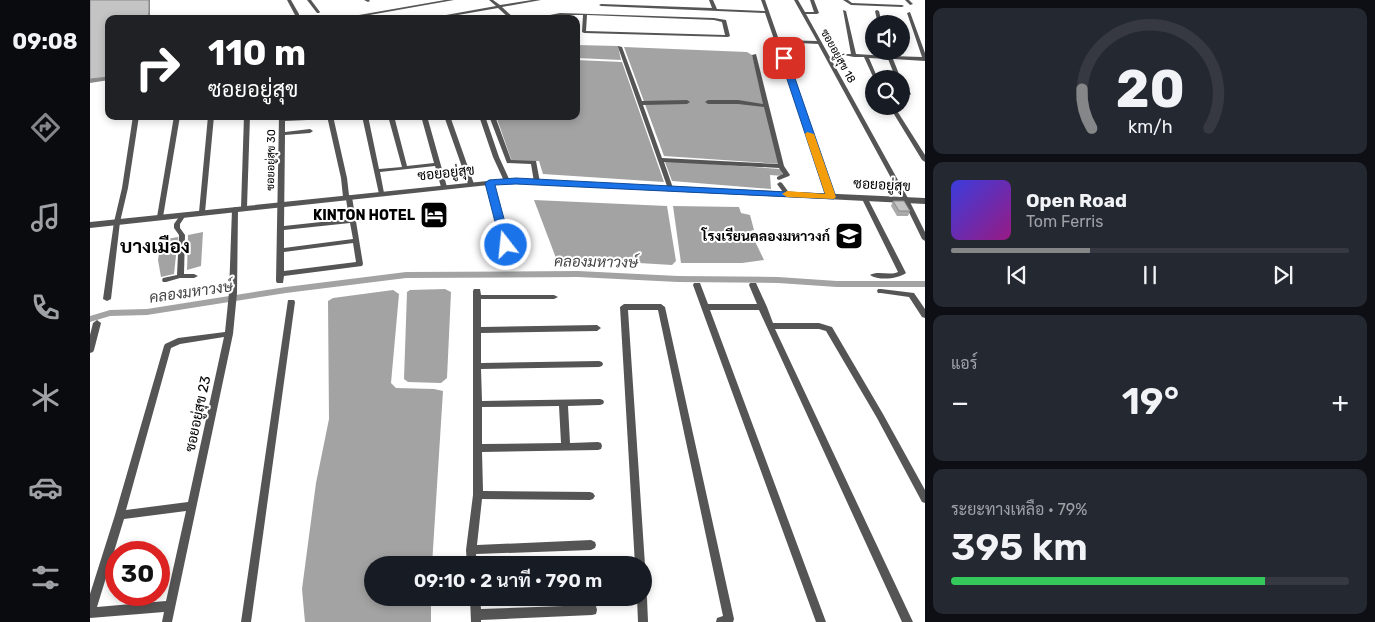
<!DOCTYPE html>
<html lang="th">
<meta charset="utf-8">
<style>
body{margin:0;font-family:Rubik,Sarabun,sans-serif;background:#242831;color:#f1f3f6;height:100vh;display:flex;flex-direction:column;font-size:19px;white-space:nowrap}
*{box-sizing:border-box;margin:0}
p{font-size:16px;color:#9ea1a6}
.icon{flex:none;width:28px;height:28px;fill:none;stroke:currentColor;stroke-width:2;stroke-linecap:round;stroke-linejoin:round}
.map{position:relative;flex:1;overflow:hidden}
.drawer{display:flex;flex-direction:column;gap:8px;padding:8px;background:#0d0f14;width:450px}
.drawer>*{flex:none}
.top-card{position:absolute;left:15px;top:15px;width:475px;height:105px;border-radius:10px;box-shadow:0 2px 8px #0003;background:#202124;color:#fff;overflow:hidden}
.fabs{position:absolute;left:775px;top:15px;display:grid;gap:10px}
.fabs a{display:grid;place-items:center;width:45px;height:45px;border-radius:50%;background:#171b24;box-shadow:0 2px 8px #0003;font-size:25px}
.speed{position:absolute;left:15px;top:541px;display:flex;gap:10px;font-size:25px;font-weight:700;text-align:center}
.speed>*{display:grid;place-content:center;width:65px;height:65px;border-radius:50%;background:#171b24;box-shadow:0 2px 8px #0003;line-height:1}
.speed .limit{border:8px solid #d22;background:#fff;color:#111}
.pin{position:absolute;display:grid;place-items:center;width:42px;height:42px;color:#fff;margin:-21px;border-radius:10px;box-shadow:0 2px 8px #0006}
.me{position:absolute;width:55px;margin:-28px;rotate:344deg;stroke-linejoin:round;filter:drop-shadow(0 0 4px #0008)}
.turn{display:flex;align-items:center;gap:18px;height:105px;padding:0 20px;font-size:22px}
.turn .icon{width:65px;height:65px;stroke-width:2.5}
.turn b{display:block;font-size:35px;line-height:42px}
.big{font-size:38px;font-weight:600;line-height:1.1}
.drawer .card{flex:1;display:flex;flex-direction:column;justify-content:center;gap:8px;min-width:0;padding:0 18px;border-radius:10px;background:#242831}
.drawer .dial{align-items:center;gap:0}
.dial svg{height:130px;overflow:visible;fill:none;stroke:#363941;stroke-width:7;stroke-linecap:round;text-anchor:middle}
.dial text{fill:#f1f3f6;stroke:none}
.song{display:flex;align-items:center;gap:15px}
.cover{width:60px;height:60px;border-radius:8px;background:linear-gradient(135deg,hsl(240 70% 55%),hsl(310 70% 35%))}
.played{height:5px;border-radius:2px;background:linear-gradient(90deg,#858687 35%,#363941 35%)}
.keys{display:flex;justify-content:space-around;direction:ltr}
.heat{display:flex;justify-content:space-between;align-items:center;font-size:28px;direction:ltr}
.charge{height:8px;border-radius:4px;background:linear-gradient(90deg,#34c759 79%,#363941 0)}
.trip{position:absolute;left:274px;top:556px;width:288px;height:50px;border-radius:25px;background:#171b24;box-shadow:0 2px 8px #0003;font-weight:600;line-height:50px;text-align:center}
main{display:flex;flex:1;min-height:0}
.menu{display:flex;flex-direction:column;width:90px;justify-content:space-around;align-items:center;background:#090b0e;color:#9ea1a6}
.menu .icon{width:35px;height:35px}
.menu .current{color:#858687}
.menu b{font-size:22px;color:#f1f3f6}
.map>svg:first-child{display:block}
</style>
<main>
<nav class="menu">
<b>09:08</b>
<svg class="icon current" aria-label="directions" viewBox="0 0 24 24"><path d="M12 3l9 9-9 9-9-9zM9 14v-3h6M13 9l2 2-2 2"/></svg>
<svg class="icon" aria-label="music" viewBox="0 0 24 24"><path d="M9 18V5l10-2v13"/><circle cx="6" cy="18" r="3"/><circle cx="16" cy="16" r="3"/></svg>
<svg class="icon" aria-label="phone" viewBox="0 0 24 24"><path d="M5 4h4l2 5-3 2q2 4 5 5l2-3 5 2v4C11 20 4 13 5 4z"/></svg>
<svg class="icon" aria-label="climate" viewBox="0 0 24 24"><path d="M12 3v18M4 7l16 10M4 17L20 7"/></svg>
<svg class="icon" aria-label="car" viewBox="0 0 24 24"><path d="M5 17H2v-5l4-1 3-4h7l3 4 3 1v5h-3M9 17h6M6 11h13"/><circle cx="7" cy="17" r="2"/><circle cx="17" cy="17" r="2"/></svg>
<svg class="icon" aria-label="filters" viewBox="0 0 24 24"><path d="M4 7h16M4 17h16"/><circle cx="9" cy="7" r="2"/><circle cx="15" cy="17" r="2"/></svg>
</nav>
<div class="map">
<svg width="835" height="622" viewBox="0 0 835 622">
<rect width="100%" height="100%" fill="#fff"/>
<g fill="#a3a3a3">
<path d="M486 45 528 46 531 60 486 58Z"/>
<path d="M534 47 657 52 662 55 691 164 574 156Z"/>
<path d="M486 60 532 62 574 182 453 174 449 161 422 162 406 116H486Z"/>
<path d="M578 161 691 169 693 176 680 175 681 189 582 181 575 162Z"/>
<path d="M444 200 577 206 586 261 582 265 466 258Z"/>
<path d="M583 206 649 207 651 213 660 215 664 230 660 231 674 260 652 263H591Z"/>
<path d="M113 232 111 266 97 270 98 235Z"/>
<path d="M88 237 84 274 71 277 68 260 71 240Z"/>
<path d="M355 289 361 292 357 378 351 383 318 382 314 379 317 292 320 290Z"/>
<path d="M303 290 309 294 301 383 306 388 344 389 353 391 342 565H282V598H341V622H215L212 589 226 483 239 419 238 301 243 298Z"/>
</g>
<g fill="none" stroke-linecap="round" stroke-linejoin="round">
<path fill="#a3a3a3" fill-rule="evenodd" d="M488 271 588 276 688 277 747 281H835V287H747L688 283 588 282 488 277 316 278 196 293 57 315 20 316 0 322V316L20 310 57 309 196 287 316 272Z"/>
<g fill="#555" fill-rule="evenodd">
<path d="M197 0H201L209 14V15H205Z"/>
<path d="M217 0H221L230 12 229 13H227Z"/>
<path d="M274 0H279L280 1 278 2Z"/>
<path d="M355 0H364L257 19H246Z"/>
<path d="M399 0H403L410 5 442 0H451L412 7 425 19H420L408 8 345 19H334L406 6Z"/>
<path d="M619 0H623L627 9 675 11 671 0H675L689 40 727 41 704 0H708L715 12H724L720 0H724L729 13 727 14H716L819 200 835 232V241L832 239 813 200 728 44 690 42 744 197 741 199 738 197 675 13 511 6 509 5 511 4 622 8Z"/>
<path d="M753 0H758L762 3 812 5 814 6 812 7 761 5Z"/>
<path d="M815 0H819L823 4 820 5Z"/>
<path d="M753 10 756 11 766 54 797 56 795 51H799L801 56 832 57 817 13 820 12 835 53V61L803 59 811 79H806L798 59 779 58 788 79H784L774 57H764L754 55 756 54H761Z"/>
<path d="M787 10 789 11 792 24H788L785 11Z"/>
<path d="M470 13 624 18 636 20 640 36 638 37 494 33 492 32 493 15H470L451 19H440ZM497 15 624 20 632 22 635 35 496 31Z"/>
<path d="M528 46 532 47 552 101 597 100 600 102 597 104 553 105 572 158 688 164 674 107 648 104H618L615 102 618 100H648L673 104 662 55 666 54 694 166 700 175 699 176 689 180 687 179V177L693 174 689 168 574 162 583 188 582 189H578L528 47Z"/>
<path d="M811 81H813L821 94 820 95 815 94 811 87Z"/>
<path d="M799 106H804L835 155V162L832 160Z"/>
<path d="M43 116H49L38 188 30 222 21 299 17 301 13 299 24 222 32 188Z"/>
<path d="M84 116H90L73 217 70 219 67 217Z"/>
<path d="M118 116H124L115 212 112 214 109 212Z"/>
<path d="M154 116H160L157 207 154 209 151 207Z"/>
<path d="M189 116H195V118L217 116 220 118 217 120 195 121V132L220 129 223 131 220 133 195 135 194 226 259 219 256 199 253 197 251 178 237 116H243L257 178 259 195 262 197 273 264 272 266 194 276 193 283H187L186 281ZM260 223 263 239 194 248V230ZM263 243 266 262 194 271V252Z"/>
<path d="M272 116H278L289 169 312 167 298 116H304L317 166 344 163 331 116H337L357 187 356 188 354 189 351 187 345 166 290 172 294 193 293 194H289Z"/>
<path d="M354 116H360L384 184 383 185H379L378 184Z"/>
<path d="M389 116H395L409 157 420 181 419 182 417 183 414 181 403 157Z"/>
<path d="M399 116H405L421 160 446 161 450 182 449 183 447 184 444 182 441 164 417 163Z"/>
<path d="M399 181 402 183 419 245 418 246 416 247 413 245 396 183Z"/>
<path d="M690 182 692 183 700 194 699 195H695L687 184Z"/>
<path d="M775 197 778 199 816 273C808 279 789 281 780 275 788 270 799 276 808 272L772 199Z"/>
<path d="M145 207 148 209 147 293 143 334 82 622H72L74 612 0 618V594L25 515 74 346 75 344 88 338 135 332 139 293 142 209ZM134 337 98 502 36 510 81 348 90 344ZM96 511 76 601 7 607 34 519Z"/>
<path d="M93 213 96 215 90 224V228L95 235 94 274H104L108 276 104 278H90L76 282H73L72 280 73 278 87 275 89 235 84 228V224L91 214Z"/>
<path d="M604 283H610L618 304H667L659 285 660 283H666L677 307 683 323H729L742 327 793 414 835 490V503L832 502 787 418 736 331 729 329H685L823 622H812L669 310H620L736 622H726L603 285Z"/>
<path d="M384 289H390L391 295H464L468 297 464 299H391V327L507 325 511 328 507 331 391 333V363L509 361 512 362 513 364 512 366 509 367 391 369 392 401 510 399 513 400 514 402 513 404 510 405 478 406 480 443 508 442 511 443 512 446 511 449 508 450 392 452 393 491 500 492 503 493 505 496 503 499 500 500 392 499 387 545 501 540 505 542 506 545 505 548 501 550 386 554 387 565H377L376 550 383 495V291ZM469 406 471 443 392 444V407Z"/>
<path d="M788 289H791L824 293 835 309V318L832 317 819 297 791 293H788L787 291Z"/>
<path d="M198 300H204L205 302 161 622H151Z"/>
<path d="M534 304H571L575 307 644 619 643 622H626L627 618 633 616 568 310H538L555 565 552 569V565H545L530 307Z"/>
<path d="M7 320 11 323 4 350 3 352 0 353V335L3 323Z"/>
<path d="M552 593 556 594 557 598 558 622H548L547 598H552Z"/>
<path d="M380 598H390L391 609 502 605 506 606 507 610 506 614 502 615 391 620V622H381Z"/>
</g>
<path fill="#555" fill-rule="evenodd" d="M417 179 835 198V204L417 183 0 228V222Z"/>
</g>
<path fill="#a9a9a9" d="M803 201 820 211 818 216H807L801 206Z"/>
<g fill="#898989">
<path d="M59 0H60V19H58Z"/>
<path d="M19 77V80L0 83V79Z"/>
</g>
<g fill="#c4c4c4" stroke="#898989">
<path d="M0 0H59V12L58 19H19V77L0 79Z"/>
<path d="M803 201H814L820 211H809Z"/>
</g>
<path fill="#1a73e8" stroke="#114b97" d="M694 56 698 58 746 197 744 199 426 184 405 185 421 245 416 248 411 245 395 183 399 180 426 178 735 194 690 58Z"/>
<path fill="#f59e0b" d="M717 132 724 134 746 197 744 199 697 197 692 194 697 191 735 194 715 134Z"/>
<defs>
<symbol id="hotel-square" viewBox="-11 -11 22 22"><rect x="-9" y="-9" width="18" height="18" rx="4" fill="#000" stroke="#fff"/><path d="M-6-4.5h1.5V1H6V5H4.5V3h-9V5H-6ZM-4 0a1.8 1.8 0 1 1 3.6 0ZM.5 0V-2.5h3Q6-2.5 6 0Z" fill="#fff"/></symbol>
<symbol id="school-square" viewBox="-11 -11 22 22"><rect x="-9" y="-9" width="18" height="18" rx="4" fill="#000" stroke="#fff"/><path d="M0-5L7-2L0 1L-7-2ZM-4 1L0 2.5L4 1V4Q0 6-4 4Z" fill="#fff"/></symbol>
</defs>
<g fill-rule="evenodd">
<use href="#hotel-square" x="328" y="199" width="32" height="32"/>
<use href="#school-square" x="743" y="220" width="32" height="32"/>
</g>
<g text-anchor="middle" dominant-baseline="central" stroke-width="4" stroke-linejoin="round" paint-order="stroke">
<g font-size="11" fill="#000" stroke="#fff">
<text transform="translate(748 56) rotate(61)">ซอยอยู่สุข 18</text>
<text transform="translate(181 160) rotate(-89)">ซอยอยู่สุข 30</text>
</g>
<g font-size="14" fill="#000" stroke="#fff">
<text transform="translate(356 173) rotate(-6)">ซอยอยู่สุข</text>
<text transform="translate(792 185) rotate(3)">ซอยอยู่สุข</text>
<text transform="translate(108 414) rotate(-78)">ซอยอยู่สุข 23</text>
</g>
<g font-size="14" font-weight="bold" fill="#000" stroke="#fff" text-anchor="end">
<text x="325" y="215">KINTON HOTEL</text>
<text x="740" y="236">โรงเรียนคลองมหาวงก์</text>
</g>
<g font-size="15" font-style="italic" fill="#444" stroke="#fff">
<text transform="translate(506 262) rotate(1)">คลองมหาวงษ์</text>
<text transform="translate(101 292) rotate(-8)">คลองมหาวงษ์</text>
</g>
<g font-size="19" font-weight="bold" fill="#000" stroke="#fff">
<text x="65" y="246">บางเมือง</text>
</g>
</g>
</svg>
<div class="fabs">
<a><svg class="icon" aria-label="sound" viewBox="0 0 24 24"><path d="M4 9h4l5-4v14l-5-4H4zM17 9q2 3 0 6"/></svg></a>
<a><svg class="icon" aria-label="search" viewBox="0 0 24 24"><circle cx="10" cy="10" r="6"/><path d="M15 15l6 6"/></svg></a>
</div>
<div class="speed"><div class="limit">30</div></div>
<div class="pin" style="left:694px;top:58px;background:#d93025"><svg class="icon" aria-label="arrive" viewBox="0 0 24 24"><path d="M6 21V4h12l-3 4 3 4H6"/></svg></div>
<svg class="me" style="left:416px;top:245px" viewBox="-20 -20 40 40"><circle r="17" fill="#1a73e8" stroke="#fff" stroke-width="3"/><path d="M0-11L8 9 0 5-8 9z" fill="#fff"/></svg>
<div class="trip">09:10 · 2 นาที · 790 m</div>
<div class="top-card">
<div class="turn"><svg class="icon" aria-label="right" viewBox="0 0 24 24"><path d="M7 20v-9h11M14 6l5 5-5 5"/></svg><div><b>110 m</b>ซอยอยู่สุข</div></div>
</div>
</div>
<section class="drawer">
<div class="card dial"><svg viewBox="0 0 100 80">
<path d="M14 69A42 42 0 1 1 86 69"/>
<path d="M14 69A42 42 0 0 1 8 45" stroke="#858687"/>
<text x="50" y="56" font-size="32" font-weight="700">20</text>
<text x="50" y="72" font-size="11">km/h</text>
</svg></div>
<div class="card">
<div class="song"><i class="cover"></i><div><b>Open Road</b><p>Tom Ferris</p></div></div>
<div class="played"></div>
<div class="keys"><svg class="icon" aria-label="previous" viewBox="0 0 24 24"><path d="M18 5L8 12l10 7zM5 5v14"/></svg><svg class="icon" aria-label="pause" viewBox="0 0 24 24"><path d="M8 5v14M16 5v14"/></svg><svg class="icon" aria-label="next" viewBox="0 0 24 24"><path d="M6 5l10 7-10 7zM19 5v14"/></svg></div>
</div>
<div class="card"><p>แอร์</p>
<div class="heat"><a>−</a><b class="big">19°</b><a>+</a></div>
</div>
<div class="card"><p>ระยะทางเหลือ · 79%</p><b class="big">395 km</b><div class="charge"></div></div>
</section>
</main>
